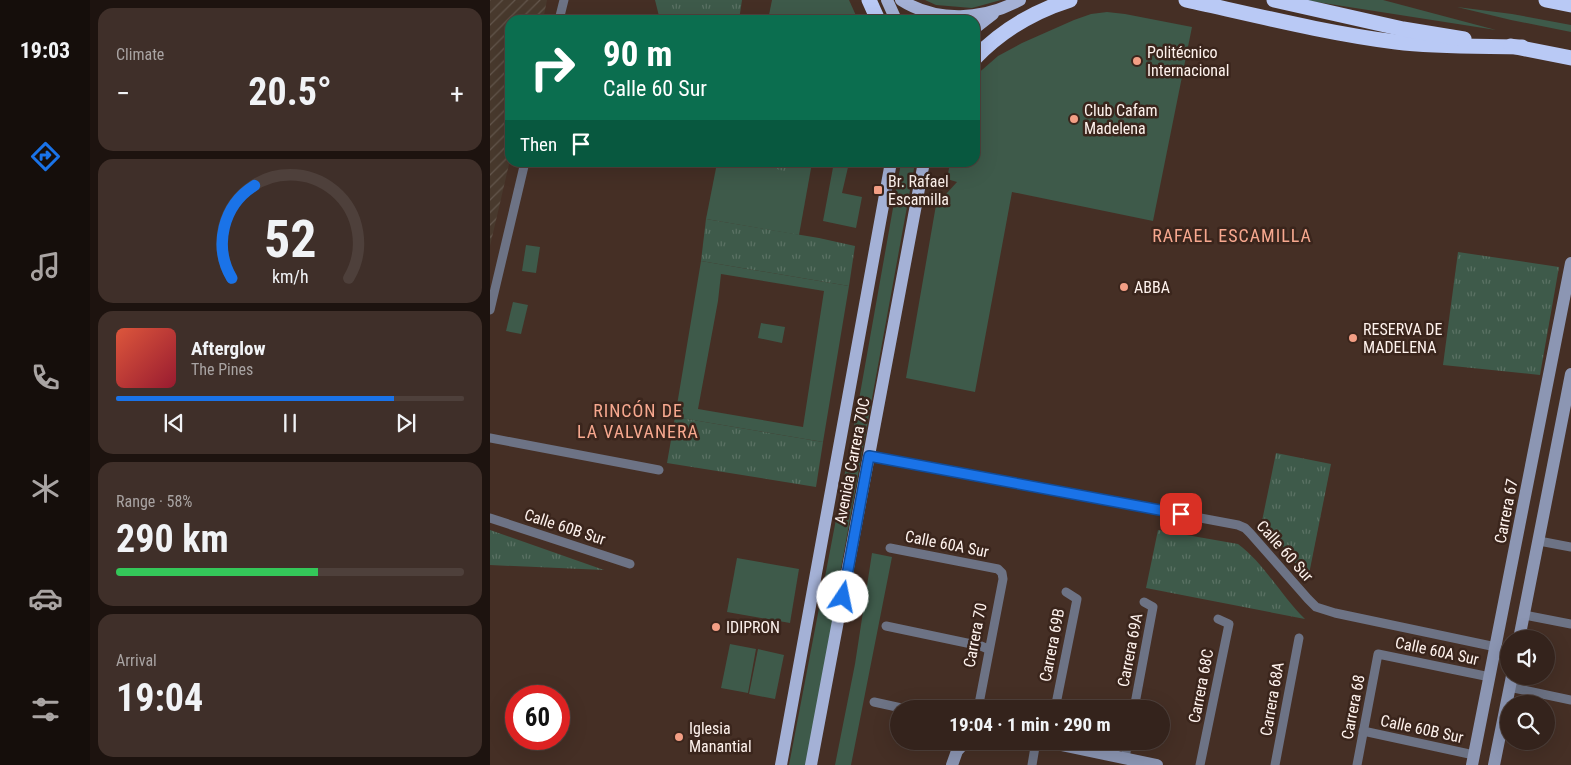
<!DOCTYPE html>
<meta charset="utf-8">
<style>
body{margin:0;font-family:"Roboto Condensed",sans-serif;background:#3f2f29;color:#f1f3f6;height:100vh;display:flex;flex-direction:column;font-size:19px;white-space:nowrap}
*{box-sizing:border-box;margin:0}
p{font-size:16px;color:#a9a4a3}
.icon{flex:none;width:28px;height:28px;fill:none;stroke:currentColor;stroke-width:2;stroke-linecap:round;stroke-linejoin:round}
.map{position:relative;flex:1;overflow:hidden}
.panel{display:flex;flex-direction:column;gap:8px;padding:8px;background:#1d130f;width:400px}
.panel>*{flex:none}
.hud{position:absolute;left:15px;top:15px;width:475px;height:152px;border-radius:15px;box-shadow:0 5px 20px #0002,0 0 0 1px #4e403b;background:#0b6e4f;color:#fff;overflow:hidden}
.buttons{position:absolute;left:1010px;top:630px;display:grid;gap:10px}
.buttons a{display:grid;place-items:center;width:55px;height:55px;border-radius:50%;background:#34231c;box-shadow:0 5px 20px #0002,0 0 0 1px #4e403b;font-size:25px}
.speed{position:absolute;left:15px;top:685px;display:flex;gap:10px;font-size:25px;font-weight:700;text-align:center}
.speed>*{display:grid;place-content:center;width:65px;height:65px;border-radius:50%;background:#34231c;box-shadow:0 5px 20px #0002,0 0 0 1px #4e403b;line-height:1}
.speed .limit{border:8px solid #d22;background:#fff;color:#111}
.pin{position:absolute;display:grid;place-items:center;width:42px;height:42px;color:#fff;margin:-21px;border-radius:10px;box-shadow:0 2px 8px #0006}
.me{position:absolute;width:55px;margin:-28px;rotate:11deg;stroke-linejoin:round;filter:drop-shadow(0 0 4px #0008)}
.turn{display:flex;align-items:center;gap:18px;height:105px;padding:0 15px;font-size:22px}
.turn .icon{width:65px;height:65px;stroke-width:2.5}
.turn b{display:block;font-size:35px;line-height:42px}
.then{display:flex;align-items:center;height:48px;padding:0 15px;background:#0003;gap:10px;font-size:19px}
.big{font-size:38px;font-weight:700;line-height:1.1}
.panel .tile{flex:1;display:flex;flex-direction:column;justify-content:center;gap:8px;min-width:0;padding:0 18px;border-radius:15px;background:#3f2f29}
.panel .dial{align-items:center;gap:0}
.dial svg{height:130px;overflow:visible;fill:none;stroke:#4e403b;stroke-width:7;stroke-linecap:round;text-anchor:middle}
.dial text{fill:#f1f3f6;stroke:none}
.song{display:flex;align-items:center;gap:15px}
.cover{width:60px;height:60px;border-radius:8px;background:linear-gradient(135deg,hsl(10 70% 55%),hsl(350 70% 35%))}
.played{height:5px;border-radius:2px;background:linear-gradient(90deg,#1a73e8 80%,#4e403b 80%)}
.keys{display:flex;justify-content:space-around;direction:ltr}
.heat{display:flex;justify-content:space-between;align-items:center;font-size:28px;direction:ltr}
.charge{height:8px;border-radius:4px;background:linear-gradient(90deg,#34c759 58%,#4e403b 0)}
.trip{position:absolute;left:400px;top:700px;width:280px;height:50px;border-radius:25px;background:#34231c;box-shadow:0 5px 20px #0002,0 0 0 1px #4e403b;font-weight:700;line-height:50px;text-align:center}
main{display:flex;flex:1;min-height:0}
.dock{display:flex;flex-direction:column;width:90px;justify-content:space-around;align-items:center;background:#150e0b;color:#a9a4a3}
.dock .icon{width:35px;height:35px}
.dock .on{color:#1a73e8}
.dock b{font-size:22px;color:#f1f3f6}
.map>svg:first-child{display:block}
</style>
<main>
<nav class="dock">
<b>19:03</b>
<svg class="icon on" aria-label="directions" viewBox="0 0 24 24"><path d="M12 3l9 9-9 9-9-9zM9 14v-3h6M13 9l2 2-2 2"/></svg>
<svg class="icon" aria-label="music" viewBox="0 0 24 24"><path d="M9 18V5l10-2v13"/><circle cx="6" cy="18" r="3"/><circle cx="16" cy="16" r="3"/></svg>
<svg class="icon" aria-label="phone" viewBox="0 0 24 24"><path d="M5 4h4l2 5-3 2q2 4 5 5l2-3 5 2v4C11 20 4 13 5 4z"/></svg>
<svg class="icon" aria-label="climate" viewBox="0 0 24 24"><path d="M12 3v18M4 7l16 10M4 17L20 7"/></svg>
<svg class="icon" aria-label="car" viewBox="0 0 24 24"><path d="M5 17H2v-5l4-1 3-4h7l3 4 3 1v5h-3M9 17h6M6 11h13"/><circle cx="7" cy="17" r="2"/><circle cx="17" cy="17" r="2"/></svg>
<svg class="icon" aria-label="filters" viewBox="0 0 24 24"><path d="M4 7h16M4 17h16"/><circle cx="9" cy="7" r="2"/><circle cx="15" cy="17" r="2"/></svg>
</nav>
<section class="panel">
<div class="tile"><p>Climate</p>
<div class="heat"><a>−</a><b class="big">20.5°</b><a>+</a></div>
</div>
<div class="tile dial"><svg viewBox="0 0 100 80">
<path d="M14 69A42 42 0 1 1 86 69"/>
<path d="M14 69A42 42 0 0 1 28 12" stroke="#1a73e8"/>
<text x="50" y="56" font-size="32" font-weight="700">52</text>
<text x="50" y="72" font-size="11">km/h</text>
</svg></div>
<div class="tile">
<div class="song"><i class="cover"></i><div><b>Afterglow</b><p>The Pines</p></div></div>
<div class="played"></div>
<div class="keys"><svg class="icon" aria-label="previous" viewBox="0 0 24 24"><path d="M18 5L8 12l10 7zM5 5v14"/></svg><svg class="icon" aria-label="pause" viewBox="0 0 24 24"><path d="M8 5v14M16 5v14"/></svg><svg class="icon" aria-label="next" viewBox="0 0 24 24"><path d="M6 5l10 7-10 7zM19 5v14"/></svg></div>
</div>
<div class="tile"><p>Range · 58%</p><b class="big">290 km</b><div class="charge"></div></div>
<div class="tile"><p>Arrival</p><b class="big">19:04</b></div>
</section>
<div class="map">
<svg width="1081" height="765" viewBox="0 0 1081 765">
<defs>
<pattern id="industrial-furrows" width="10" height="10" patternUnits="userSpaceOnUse" patternTransform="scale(1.25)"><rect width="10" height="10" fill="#48392d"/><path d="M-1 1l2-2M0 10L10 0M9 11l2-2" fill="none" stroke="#63564c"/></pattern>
<pattern id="park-tufts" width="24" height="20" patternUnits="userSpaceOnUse" patternTransform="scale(1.25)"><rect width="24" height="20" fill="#3e5a4a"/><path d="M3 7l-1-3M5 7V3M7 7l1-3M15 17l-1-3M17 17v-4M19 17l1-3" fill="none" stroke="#5b7264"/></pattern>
</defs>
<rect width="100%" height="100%" fill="#452f25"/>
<path fill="url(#industrial-furrows)" d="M0 0H57L53 20H20V160L0 246Z"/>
<g fill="#3e5a4a" fill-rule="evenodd">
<path d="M282 0H359L368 20H278Z"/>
<path d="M435 0H511L482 8 446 5Z"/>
<path d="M814 0H893L1006 30Z"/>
<path d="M967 7 1022 14 1081 25V32L1021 20Z"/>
<path d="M617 12 635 14 702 27 663 221 522 192 485 392 416 378 446 205 467 182 457 179 460 163 485 162V76L508 56 532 43 584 20 601 14Z"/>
<path d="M344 162 359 163 352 193 372 197 366 228 333 221Z"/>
<path d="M227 163H322L309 235 216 219Z"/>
<path d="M411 163H425L345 601 341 632 316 765H299L370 394Z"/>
<path d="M36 245 50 247 46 273 32 271Z"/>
<path d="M211 261 359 286 333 442 185 417ZM231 274 334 291 313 427 208 409 228 301Z"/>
<path d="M23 302 38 305 31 334 16 331Z"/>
<path d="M271 323 295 327 292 343 268 338Z"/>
<path d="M382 553 402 557 361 765H345L365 664Z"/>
<path d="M247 558 309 569 300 623 237 612Z"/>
<path d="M240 644 266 649 258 693 231 688Z"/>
<path d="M268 649 294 655 285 699 259 694Z"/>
</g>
<g fill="url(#park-tufts)">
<path d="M165 0H252L249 20H170Z"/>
<path d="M279 163H311C302 174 288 173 279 163Z"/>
<path d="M216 219 329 238 365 246 359 286 211 261Z"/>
<path d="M968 252 1069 267 1050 375 953 365Z"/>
<path d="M185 417 333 442 326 487 177 463Z"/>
<path d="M786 453 841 464 818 579 772 521Z"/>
<path d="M0 530 114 570 0 565Z"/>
<path d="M668 530 748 544C774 563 791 596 815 619L656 588Z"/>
</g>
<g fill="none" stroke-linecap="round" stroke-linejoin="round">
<g stroke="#6d7385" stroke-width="9">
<path d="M69 20 74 0"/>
<path d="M0 310 35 162"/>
<path d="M0 438 169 470"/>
<path d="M379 456 748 525 755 528 760 533 818 599 826 607 845 613 1006 647"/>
<path d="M0 518 140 564"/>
<path d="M1049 541 1081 547"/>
<path d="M400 548 508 569 512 573 513 579 488 709"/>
<path d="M1034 615 1081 624"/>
<path d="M396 626 491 646 498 649"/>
<path d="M1019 687 1081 700"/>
<path d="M384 702 416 709"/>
<path d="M565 709 587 599 576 592"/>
<path d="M644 709 663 607 654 602"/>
<path d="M873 731 984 755"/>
<path d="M635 758 638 741"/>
<path d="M542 765 546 741"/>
<path d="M710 765 739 624 728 619"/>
<path d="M785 765 809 638"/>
<path d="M867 765 888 654 1000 677"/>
</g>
<g stroke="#8c96b3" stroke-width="12">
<path d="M1029 639 1081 374"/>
<path d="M552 741 667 765"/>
<path d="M462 765 467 751 476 741"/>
<path d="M982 765 1081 263"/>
<path d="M1004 765 1022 676"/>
</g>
<g stroke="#a4b1d6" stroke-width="12">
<path d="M397 0 406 20"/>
<path d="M411 0C447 23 494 20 530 0"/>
<path d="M485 28 503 14"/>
<path d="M291 765 401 162"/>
<path d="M321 765 434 162"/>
</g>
<g stroke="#b9c9f5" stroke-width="15">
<path d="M379 0 388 20"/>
<path d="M696 0C765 15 835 33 906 42 947 47 989 46 1032 47"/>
<path d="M784 0 913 29 974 39"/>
<path d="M1056 0 1081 5"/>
<path d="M1021 46 1081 58"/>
<path d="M485 58C511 31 545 11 580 0"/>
</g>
</g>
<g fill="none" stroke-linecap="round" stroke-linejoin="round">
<defs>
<path id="route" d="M353 597 379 456 691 514"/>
</defs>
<use href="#route" stroke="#114b97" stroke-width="12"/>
<use href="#route" stroke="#1a73e8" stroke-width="9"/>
</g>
<g fill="#f39f85" stroke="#3a251c" stroke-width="2">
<circle cx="647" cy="61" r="5"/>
<circle cx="584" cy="119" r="5"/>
<rect x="383" y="185" width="10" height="10" rx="2.5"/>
<circle cx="634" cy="287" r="5"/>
<circle cx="863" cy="338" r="5"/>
<circle cx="226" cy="627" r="5"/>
<circle cx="189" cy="737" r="5"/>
</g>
<g text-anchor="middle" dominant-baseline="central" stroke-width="5" stroke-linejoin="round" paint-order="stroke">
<g font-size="16" fill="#fef2ed" stroke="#3a251c" text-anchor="start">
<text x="657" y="52">Politécnico<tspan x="657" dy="18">Internacional</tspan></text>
<text x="594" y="110">Club Cafam<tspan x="594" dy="18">Madelena</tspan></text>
<text x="398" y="181">Br. Rafael<tspan x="398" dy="18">Escamilla</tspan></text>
<text x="644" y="287">ABBA</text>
<text x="873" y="329">RESERVA DE<tspan x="873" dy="18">MADELENA</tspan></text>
<text x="236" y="627">IDIPRON</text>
<text x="199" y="728">Iglesia<tspan x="199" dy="18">Manantial</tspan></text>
</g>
<g font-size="16" fill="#fef2ed" stroke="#3a251c">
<text transform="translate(362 461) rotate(-79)">Avenida Carrera 70C</text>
<text transform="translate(1016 511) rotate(-79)">Carrera 67</text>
<text transform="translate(75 527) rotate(18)">Calle 60B Sur</text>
<text transform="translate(457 544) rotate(11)">Calle 60A Sur</text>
<text transform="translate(795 551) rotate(48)">Calle 60 Sur</text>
<text transform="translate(485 635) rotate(-79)">Carrera 70</text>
<text transform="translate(562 645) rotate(-79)">Carrera 69B</text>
<text transform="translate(640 650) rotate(-79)">Carrera 69A</text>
<text transform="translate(947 651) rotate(12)">Calle 60A Sur</text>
<text transform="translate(711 686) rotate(-79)">Carrera 68C</text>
<text transform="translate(782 699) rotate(-80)">Carrera 68A</text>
<text transform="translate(863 707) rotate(-79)">Carrera 68</text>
<text transform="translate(932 729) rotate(12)">Calle 60B Sur</text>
</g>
<g font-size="18" letter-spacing="1" fill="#f7a88f" stroke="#3a251c">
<text x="742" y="235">RAFAEL ESCAMILLA</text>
<text x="148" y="410">RINCÓN DE<tspan x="148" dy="21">LA VALVANERA</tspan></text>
</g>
</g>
</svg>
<div class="buttons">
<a><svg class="icon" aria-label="sound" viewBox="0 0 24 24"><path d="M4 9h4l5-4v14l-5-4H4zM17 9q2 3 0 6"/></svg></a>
<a><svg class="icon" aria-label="search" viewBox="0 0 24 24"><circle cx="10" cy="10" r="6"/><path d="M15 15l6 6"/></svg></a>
</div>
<div class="speed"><div class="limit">60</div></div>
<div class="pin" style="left:691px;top:514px;background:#d93025"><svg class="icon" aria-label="arrive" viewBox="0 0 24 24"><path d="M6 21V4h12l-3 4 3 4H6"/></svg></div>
<svg class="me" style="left:353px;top:597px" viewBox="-20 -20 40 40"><circle r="19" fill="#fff"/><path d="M0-13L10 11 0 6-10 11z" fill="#1a73e8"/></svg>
<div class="trip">19:04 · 1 min · 290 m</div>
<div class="hud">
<div class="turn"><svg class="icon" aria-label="right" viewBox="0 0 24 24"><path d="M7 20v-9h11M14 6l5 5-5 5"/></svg><div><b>90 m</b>Calle 60 Sur</div></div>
<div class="then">Then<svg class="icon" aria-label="arrive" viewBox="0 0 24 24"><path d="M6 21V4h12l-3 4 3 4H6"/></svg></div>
</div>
</div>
</main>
